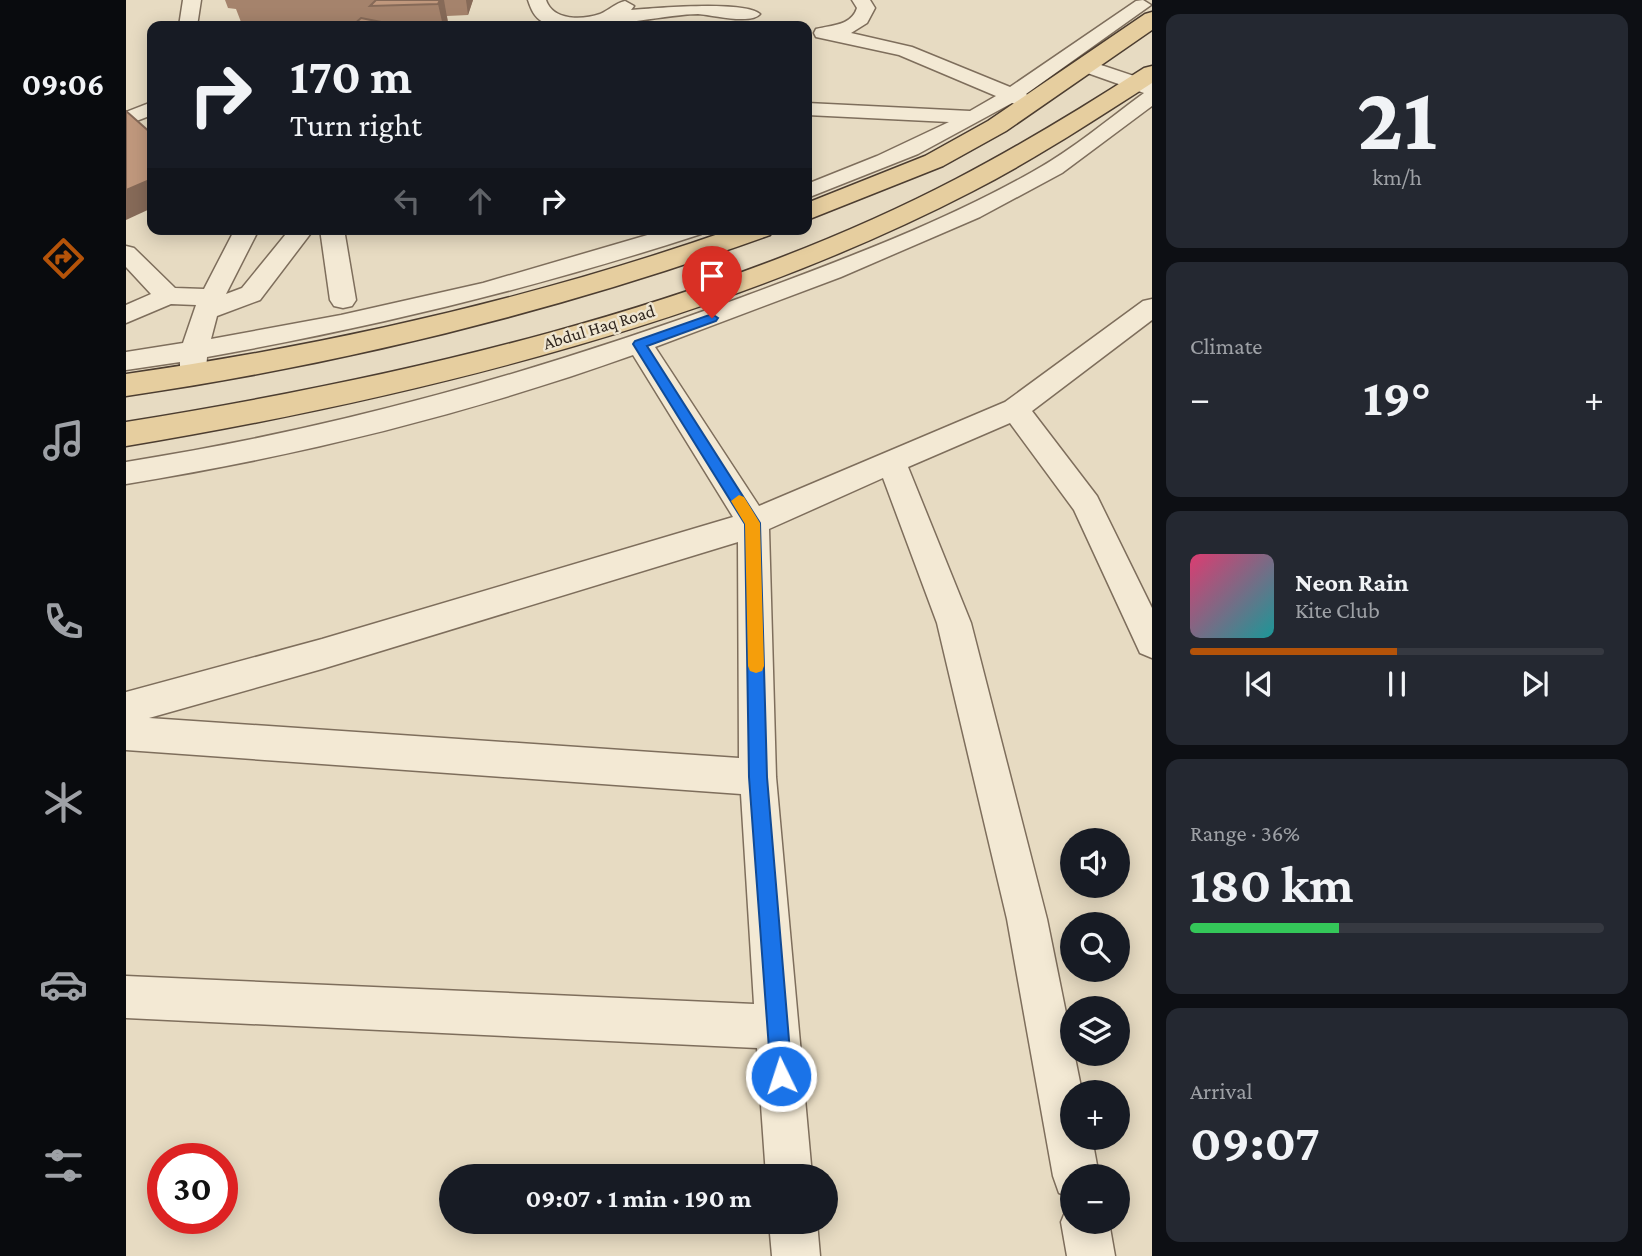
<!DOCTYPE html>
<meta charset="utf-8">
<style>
body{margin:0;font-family:"Crimson Pro",serif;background:#242831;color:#f1f3f6;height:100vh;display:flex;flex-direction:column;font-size:26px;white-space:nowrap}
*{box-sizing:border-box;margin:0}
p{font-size:23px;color:#9ea1a6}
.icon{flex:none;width:38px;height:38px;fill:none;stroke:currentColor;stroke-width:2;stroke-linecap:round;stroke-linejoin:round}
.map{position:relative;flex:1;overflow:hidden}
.sheet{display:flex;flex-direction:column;gap:14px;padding:14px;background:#0d0f14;width:490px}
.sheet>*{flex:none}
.guide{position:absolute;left:21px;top:21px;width:665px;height:214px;border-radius:14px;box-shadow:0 4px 18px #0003;background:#171b24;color:#f1f3f6;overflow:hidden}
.tools{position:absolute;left:934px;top:828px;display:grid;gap:14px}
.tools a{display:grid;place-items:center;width:70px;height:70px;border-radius:50%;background:#171b24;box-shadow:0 4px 18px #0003;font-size:35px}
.speed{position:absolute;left:21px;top:1143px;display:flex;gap:14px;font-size:35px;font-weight:700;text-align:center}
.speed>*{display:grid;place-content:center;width:91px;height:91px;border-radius:50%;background:#171b24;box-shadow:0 4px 18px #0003;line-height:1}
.speed .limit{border:10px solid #d22;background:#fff;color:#111}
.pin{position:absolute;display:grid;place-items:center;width:60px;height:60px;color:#fff;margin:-72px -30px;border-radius:50% 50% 50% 0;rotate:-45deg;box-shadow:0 0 7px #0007}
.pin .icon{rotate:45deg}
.me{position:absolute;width:77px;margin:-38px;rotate:356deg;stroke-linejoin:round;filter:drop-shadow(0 0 5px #0008)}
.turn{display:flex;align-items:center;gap:24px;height:147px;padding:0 28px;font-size:32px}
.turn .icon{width:91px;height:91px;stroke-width:2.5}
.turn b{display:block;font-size:49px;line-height:60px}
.lanes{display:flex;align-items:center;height:66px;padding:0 28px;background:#0003;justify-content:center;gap:35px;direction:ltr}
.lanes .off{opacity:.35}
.big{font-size:52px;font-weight:700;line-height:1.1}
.sheet .tile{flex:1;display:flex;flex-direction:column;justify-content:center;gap:10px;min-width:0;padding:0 24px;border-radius:14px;background:#242831}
.sheet .dial{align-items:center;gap:0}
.dial b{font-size:91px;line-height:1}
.song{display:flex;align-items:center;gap:21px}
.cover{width:84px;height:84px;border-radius:10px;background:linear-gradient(135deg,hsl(340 70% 55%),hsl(180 70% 35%))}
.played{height:7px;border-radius:4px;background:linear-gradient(90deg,#b45309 50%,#363941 50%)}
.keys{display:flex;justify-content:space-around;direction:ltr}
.heat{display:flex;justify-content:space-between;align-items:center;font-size:38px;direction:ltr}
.charge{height:10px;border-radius:5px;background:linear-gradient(90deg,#34c759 36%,#363941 0)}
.trip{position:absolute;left:313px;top:1164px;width:399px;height:70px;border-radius:35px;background:#171b24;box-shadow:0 4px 18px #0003;font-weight:700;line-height:70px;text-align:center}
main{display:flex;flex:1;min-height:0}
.tabs{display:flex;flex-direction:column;width:126px;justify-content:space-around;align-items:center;background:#090b0e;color:#9ea1a6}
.tabs .icon{width:49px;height:49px}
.tabs .selected{color:#b45309}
.tabs b{font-size:32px;color:#f1f3f6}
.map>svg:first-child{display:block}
</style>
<main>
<nav class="tabs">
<b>09:06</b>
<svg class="icon selected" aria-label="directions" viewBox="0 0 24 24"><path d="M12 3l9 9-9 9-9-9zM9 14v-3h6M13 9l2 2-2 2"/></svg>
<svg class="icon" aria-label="music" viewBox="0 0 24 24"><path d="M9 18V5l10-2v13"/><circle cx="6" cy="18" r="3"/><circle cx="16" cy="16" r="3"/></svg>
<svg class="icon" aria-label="phone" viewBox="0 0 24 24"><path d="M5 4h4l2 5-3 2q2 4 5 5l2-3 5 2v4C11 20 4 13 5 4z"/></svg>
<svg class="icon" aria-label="climate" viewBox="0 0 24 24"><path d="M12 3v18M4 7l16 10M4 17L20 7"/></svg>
<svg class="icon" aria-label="car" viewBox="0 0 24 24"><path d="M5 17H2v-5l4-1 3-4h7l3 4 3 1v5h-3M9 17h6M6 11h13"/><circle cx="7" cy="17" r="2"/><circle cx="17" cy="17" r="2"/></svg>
<svg class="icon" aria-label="filters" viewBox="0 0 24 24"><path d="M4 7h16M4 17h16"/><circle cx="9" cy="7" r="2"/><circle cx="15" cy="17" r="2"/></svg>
</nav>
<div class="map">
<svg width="1026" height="1256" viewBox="0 0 1026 1256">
<rect width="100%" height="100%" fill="#e7dbc2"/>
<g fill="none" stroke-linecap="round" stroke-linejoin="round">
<defs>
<g id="minor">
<path d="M57 0H75L71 26H53Z"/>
<path d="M402 0H420C427 21 456 20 474 14 483 10 490 3 499 1L508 6 505 10C528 8 619 0 634 14 625 25 587 15 572 14 536 14 445 37 417 22 408 17 405 9 402 0Z"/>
<path d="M726 0H744L749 8 741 23 725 33 786 47 884 87 1010 1 1017 0 1025 5 900 94 909 101 906 105 899 107 886 103 792 154 681 198V184L751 156 823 122 681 115V103L844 111 870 96 773 55 690 37 688 33 690 29C706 25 725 26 731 8Z"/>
<path d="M960 60 1026 82V106L936 173 854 217 715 277 529 347 633 506 879 402 1017 301 1026 299V320L906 411 971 496 1026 608V658L1014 653 948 510 884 423 782 467 845 623 921 919 956 1092H947V1138H966L973 1176H947V1198L933 1193 927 1176 881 919 811 623 757 478 643 529 650 777 686 1176H640L631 1048 0 1018V976L628 1004 615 794 0 750V692L196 639 607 517 507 355C342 414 173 456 0 484V462C213 428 412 372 614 298 713 261 814 224 906 172 946 150 981 120 1018 93L953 70 950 66ZM612 542 613 758 23 718 196 669Z"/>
<path d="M26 102V115L0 125V112Z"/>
<path d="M109 229H133L100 294 116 288 164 229H188L134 300 91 316 85 339 215 315 357 283 542 229H579L575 234C413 287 249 327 81 357L80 370 76 377 67 379 58 377 54 370V362L0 370V352L57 343 70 305 45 304 0 323V305L25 294 0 267V246L8 248 49 288 78 289Z"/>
<path d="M194 229H218L230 300 226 306 217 308 208 306 204 300Z"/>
<path d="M947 1203V1222H983L989 1256H941L935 1222 942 1205Z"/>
<path d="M643 1222H691L694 1256H646Z"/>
</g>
<g id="major">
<path d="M1026 12V30L880 131 817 166 681 220V203L799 156 862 121 1019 14Z"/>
<path d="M1026 66V83C967 121 909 159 847 191 592 323 282 399 0 446V422C274 378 583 308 830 179 895 145 956 108 1018 68Z"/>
<path d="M607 229H647L644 235C436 310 218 364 0 396V374C204 345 413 297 607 229Z"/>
</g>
</defs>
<use href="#minor" stroke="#7e6e5c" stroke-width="3"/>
<use href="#major" stroke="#4c3d30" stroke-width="3"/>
<use href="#minor" fill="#f3e9d4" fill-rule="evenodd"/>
<use href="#major" fill="#e6ce9f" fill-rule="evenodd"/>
</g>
<path fill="#a5836c" d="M99 0H347L342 15 321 16 322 23 321 26H160L159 22H115L110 9 102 8Z"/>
<g fill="#866a58">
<path d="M314 0H318L322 23 321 26H317L312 4Z"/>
<path d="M340 0H347L342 15Z"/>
<path d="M26 179V208L0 220V190Z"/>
</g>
<g fill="#c0987d" stroke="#866a58" stroke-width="2">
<path d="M250 0H314L312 4 244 6Z"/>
<path d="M235 18 275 26H226Z"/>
<path d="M0 111 26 134V179L0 190Z"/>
</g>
<path fill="#1a73e8" stroke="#114b97" stroke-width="2" d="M586 314 592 318 590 321 521 346 634 523 641 777 666 1076 663 1084 655 1087 648 1084 645 1076 623 777 619 524 507 344 509 341Z"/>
<path fill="#f59e0b" d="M613 495 618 497 634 523 638 666 636 671 630 673 624 671 622 666 619 524 605 501Z"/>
<g text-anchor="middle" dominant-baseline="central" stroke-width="5" stroke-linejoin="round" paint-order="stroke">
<g font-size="18" fill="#30261e" stroke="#efe6d1">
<text transform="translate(473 327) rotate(-17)">Abdul Haq Road</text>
</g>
</g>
</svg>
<div class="tools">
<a><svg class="icon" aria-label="sound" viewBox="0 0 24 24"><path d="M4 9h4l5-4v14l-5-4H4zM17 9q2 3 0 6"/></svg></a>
<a><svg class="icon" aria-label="search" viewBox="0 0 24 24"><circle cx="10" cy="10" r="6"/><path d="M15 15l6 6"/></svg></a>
<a><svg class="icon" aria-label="layers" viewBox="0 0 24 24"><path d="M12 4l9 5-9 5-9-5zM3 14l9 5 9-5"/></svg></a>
<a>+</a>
<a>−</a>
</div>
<div class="speed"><div class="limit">30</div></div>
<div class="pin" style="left:586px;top:318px;background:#d93025"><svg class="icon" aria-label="arrive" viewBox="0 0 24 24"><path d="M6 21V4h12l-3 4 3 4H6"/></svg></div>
<svg class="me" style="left:655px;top:1076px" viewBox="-20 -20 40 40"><circle r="17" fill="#1a73e8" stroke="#fff" stroke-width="3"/><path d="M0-11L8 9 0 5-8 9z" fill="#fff"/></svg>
<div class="trip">09:07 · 1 min · 190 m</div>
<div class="guide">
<div class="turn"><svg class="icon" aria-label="right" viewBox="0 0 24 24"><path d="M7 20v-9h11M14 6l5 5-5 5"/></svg><div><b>170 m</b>Turn right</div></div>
<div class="lanes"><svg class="icon off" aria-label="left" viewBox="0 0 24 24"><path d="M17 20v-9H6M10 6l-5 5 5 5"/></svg><svg class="icon off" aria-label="ahead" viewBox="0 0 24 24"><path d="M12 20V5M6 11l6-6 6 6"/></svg><svg class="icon" aria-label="right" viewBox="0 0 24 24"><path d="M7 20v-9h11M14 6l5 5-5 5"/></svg></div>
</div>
</div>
<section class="sheet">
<div class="tile dial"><b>21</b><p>km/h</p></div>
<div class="tile"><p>Climate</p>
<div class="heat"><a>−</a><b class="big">19°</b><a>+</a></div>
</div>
<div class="tile">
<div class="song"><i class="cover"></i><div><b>Neon Rain</b><p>Kite Club</p></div></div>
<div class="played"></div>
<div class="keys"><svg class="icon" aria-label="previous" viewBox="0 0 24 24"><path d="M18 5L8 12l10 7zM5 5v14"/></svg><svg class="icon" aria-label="pause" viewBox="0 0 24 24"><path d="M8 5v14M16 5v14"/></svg><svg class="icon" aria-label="next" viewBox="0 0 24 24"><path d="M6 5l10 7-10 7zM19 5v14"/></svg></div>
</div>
<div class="tile"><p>Range · 36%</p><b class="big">180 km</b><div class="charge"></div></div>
<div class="tile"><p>Arrival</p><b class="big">09:07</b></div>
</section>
</main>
